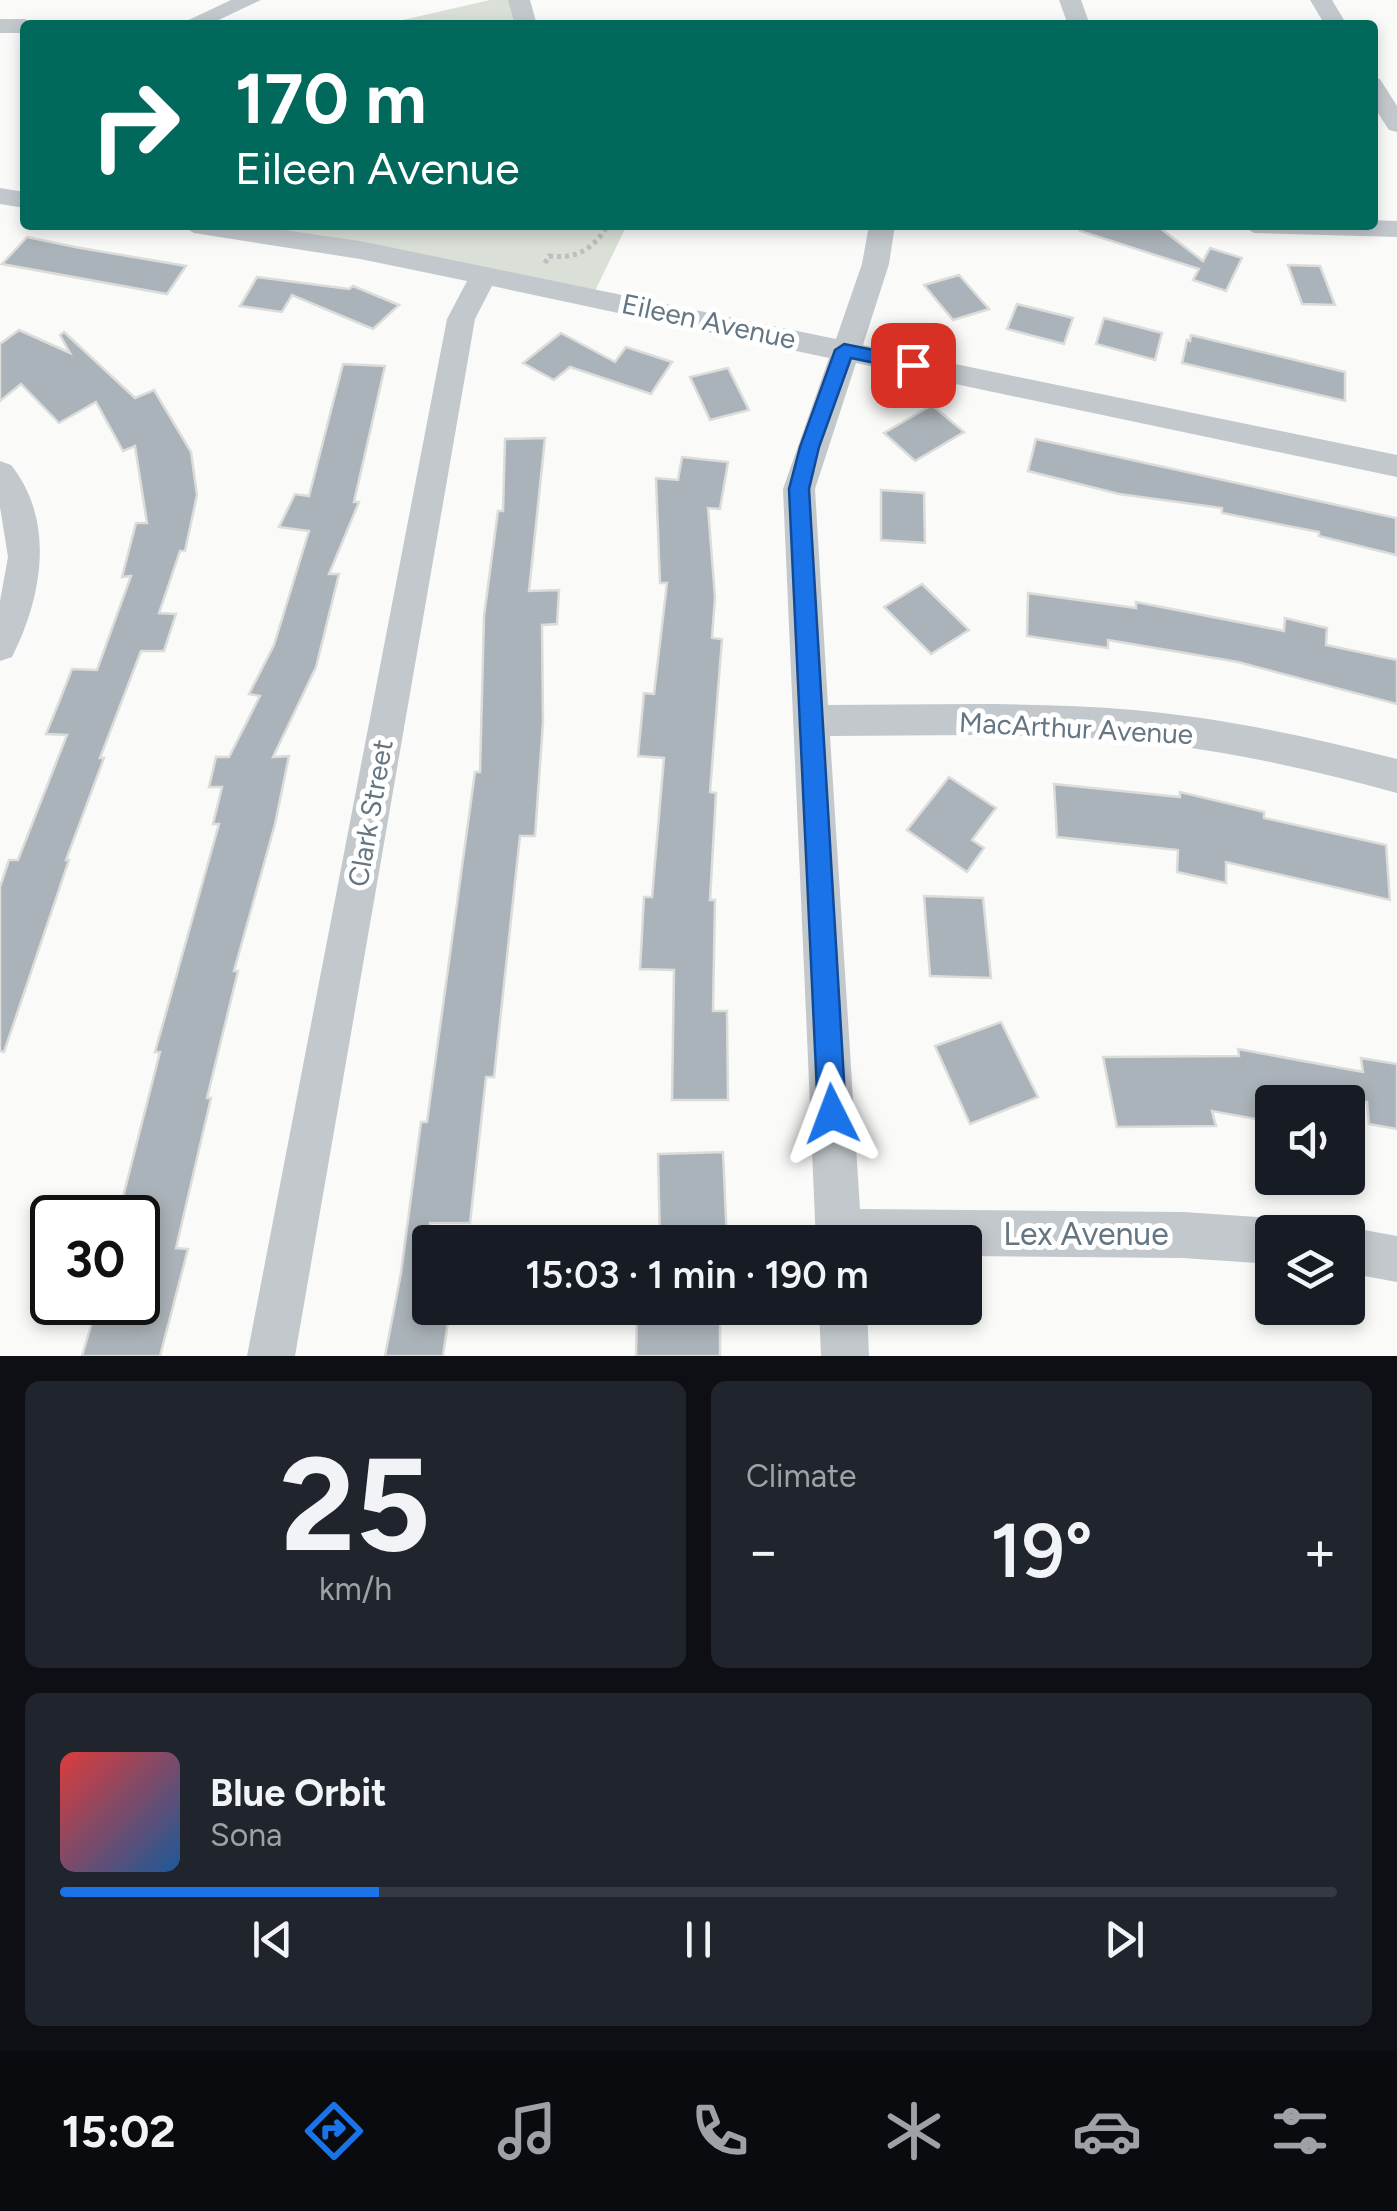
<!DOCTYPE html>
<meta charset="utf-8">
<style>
body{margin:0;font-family:Figtree,sans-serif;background:#20242c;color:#f1f3f6;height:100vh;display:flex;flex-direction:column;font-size:38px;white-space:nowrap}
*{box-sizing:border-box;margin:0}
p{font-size:32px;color:#9ea1a6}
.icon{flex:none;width:55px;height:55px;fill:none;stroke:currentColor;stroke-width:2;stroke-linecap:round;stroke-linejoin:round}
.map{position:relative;height:1356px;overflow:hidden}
.panel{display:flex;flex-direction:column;gap:25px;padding:25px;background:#0d0f14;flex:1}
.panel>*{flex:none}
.banner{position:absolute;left:20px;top:20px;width:1358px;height:210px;border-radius:10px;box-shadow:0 5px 15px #0003;background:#00695c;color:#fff;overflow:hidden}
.tools{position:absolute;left:1255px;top:1085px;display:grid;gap:20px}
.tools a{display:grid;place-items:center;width:110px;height:110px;border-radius:10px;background:#171b24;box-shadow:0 5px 15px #0003;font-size:50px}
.speed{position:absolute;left:30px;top:1195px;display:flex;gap:20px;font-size:50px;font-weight:700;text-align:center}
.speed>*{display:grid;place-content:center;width:130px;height:130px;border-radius:50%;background:#171b24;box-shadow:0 5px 15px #0003;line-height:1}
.speed .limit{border:5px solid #111;border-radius:15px;background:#fff;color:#111}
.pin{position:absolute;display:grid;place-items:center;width:85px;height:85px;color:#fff;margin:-42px;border-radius:20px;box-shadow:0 5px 15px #0006}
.me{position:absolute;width:110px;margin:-55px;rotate:357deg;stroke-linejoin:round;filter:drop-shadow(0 0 8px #0008)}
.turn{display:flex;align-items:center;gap:35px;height:210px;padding:0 50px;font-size:45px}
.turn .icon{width:130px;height:130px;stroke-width:2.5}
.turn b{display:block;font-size:70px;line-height:85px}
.big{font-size:75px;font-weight:600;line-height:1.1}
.panel .widget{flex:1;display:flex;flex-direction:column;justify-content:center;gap:15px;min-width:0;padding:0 35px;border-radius:15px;background:#20242c}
.panel .dial{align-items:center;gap:0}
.dial b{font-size:130px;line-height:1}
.song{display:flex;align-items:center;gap:30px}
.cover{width:120px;height:120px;border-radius:15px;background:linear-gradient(135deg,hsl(0 70% 55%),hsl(210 70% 35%))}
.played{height:10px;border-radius:5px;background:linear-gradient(90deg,#1a73e8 25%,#363941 25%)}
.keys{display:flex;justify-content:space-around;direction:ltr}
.heat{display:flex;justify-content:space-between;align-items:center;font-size:55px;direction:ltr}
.panel .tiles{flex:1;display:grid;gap:25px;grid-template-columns:1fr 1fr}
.widget:last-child{grid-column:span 2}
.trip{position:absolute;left:412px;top:1225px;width:570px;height:100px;border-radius:10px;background:#171b24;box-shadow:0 5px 15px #0003;font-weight:600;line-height:100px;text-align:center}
.tab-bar{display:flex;height:160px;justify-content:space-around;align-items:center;background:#090b0e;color:#9ea1a6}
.tab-bar .icon{width:70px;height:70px}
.tab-bar .selected{color:#1a73e8}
.tab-bar b{font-size:45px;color:#f1f3f6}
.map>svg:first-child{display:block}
</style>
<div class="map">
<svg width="1397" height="1356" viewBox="0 0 1397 1356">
<rect width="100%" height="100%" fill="#fafaf8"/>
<g fill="#dadfd7">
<path d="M490 0H519L526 25H381Z"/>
<path d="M217 225H627L592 297Z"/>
</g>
<g fill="#aab3b9" stroke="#dcdcda" stroke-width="2.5">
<path d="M1081 225H1156L1203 261 1210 248 1242 258 1226 291 1193 280 1199 269 1080 231Z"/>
<path d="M27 237 75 247 186 266 167 294 2 264Z"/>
<path d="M1288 265 1320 266 1335 305 1302 304Z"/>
<path d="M959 275 989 309 953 320 924 285Z"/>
<path d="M257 277 349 289 353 286 399 305 373 329 292 295 282 312 240 306Z"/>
<path d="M1017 304 1073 318 1064 344 1007 329Z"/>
<path d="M1104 318 1162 333 1155 360 1096 344Z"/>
<path d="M19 330 70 353 60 335 64 332 135 398 154 390 191 452 197 495 185 551H180L159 613 176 614 164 651H141L100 758H104L66 860H69L4 1052 0 1051V887L9 860H18L67 735 46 734 59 702 72 669 97 670 131 576 122 577 136 523H147L135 446 123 451 96 402 59 423 21 384 0 401V344Z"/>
<path d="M561 333 615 362 626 347 672 362 651 394 570 367 554 380 523 363Z"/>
<path d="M1191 335 1345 372V401L1182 363 1187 340 1190 341Z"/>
<path d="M343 364 385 366 354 502H359L329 574H339L316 667 273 757 289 756 275 824 234 971H238L207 1098H211L176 1248 188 1249 160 1356H82L98 1302H138V1201H122L160 1052H155L219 824H213L222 787H209L216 757H229L260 696 249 694 274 645 309 531 279 527 295 494 309 496Z"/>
<path d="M728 368 749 410 710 420 690 377Z"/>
<path d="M932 405 964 432 915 461 884 433Z"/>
<path d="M545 438 529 591 559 590 557 624 542 625 543 722 535 836H520L494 1077H486L470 1223H430V1308H450L443 1356H385L401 1273 421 1122H427L475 772H480L484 616 498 511H503L505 439Z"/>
<path d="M1036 439 1396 518V555L1319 536V532L1222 513V508L1119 494 1028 471Z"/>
<path d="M682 457 728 462 720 509 708 508 715 597 712 638 722 639 710 792 716 793 710 900H715L713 1011H727L728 1100H672L674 970 640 969 644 897H652L664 758 638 756 644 693 654 694 667 583H660L656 478 678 480Z"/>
<path d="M881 490 924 493 925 543 881 540Z"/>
<path d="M922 584 969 630 931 654 884 607Z"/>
<path d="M1028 593 1136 608V602L1284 631 1285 618 1327 628 1326 645 1397 660V704L1238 662 1108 640V648L1027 636Z"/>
<path d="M949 777 996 808 972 840 984 848 967 872 907 830Z"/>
<path d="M1054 784 1180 797V792L1264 812V818L1386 845 1390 900 1226 862V883L1177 872 1178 850 1057 837Z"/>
<path d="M924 896 983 898 991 978 930 976Z"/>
<path d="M1001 1022 1038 1097 970 1124 935 1046Z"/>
<path d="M1238 1049 1363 1072 1361 1058 1397 1064V1129L1369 1124 1367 1102H1272V1122L1212 1111 1216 1126 1117 1127 1103 1057 1239 1056Z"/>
<path d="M723 1152 727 1242H660L658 1154Z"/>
<path d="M637 1308H720V1356H636Z"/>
</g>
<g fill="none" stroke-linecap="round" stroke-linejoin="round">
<path stroke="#bbbfc2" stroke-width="5" stroke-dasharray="4 4" stroke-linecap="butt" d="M545 263 549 256C578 259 593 249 608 225"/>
<g fill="#c3c8cc" fill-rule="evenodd">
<path d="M231 0H261L208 25H178Z"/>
<path d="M508 0H530L537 25H515Z"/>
<path d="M1059 0H1081L1090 25H1068Z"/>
<path d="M1310 0H1332L1347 25H1325Z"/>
<path d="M0 19H25L35 25H25V33H0Z"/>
<path d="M1372 77 1380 79 1397 106V132L1389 130 1372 104Z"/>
<path d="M0 188 25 192V208L0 204Z"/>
<path d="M1372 220 1397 221V237L1254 233 1241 225H1372Z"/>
<path d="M181 225H249L360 241 836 339 862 264 869 225H895L889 264 863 345 1397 455V477L856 363 815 489 828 705C930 705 1033 701 1134 710 1223 718 1311 737 1397 759V793C1311 769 1224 750 1135 741 1034 732 932 736 830 736L860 1209 1183 1212 1272 1218 1288 1225 1292 1232H1272V1264L1183 1258 965 1256V1242H816L783 489 829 358 492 286 475 319 295 1356H247L447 319 467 281 360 259 194 233Z"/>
<path d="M0 461 11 465C56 521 42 598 12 657L0 661V601L8 557 0 507Z"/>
<path d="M1348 1227 1397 1236V1282L1348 1273V1232H1334Z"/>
<path d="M819 1308H867L869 1356H821Z"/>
</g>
</g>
<path fill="#1a73e8" stroke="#114b97" stroke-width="2.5" d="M844 344 913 358 923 365 913 371 851 358 819 447 809 489 846 1114 842 1124 832 1128 822 1124 818 1114 789 489 800 447 835 350Z"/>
<g text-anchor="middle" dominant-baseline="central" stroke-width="10" stroke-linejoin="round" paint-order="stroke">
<g font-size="28" fill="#657683" stroke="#fff">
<text transform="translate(709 321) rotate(12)">Eileen Avenue</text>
<text transform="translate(1076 728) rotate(3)">MacArthur Avenue</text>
<text transform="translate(370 813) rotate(-80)">Clark Street</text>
</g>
<g font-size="32" fill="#657683" stroke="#fff">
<text x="1086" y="1234">Lex Avenue</text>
</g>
</g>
</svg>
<div class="tools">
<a><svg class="icon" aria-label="sound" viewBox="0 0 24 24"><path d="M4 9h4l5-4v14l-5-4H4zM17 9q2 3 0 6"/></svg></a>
<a><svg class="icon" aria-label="layers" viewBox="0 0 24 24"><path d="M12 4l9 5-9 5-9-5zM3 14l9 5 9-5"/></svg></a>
</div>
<div class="speed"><div class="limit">30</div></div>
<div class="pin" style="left:913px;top:365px;background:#d93025"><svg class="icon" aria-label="arrive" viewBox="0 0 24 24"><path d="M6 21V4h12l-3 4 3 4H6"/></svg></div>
<svg class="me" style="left:832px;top:1114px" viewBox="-20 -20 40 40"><path d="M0-17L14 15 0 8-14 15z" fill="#1a73e8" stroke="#fff" stroke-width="4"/></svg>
<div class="trip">15:03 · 1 min · 190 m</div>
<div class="banner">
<div class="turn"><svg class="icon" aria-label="right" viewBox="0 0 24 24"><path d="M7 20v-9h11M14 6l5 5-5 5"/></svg><div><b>170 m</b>Eileen Avenue</div></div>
</div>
</div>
<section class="panel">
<div class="tiles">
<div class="widget dial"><b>25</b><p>km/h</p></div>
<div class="widget"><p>Climate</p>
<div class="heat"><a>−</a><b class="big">19°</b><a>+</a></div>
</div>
<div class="widget">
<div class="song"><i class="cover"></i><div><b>Blue Orbit</b><p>Sona</p></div></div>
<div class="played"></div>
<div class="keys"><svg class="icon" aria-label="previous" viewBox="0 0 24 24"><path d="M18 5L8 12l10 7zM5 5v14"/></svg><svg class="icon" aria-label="pause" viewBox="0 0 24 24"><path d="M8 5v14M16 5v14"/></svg><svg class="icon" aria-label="next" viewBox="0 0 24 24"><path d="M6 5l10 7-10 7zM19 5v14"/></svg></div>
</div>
</div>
</section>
<nav class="tab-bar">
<b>15:02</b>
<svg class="icon selected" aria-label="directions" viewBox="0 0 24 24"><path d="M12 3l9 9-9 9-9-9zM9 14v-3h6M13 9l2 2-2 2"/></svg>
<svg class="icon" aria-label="music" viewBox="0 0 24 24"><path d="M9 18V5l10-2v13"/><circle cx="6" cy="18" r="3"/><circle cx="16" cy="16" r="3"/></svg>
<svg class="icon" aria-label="phone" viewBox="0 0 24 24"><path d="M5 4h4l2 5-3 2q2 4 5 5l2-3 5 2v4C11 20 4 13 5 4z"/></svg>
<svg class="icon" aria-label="climate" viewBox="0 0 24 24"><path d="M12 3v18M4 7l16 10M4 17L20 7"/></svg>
<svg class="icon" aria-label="car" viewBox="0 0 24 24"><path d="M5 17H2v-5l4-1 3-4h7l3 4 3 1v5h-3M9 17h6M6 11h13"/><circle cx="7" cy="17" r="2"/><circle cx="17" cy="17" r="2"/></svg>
<svg class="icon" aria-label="filters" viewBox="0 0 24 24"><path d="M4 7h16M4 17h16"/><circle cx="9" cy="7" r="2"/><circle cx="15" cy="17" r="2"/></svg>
</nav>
